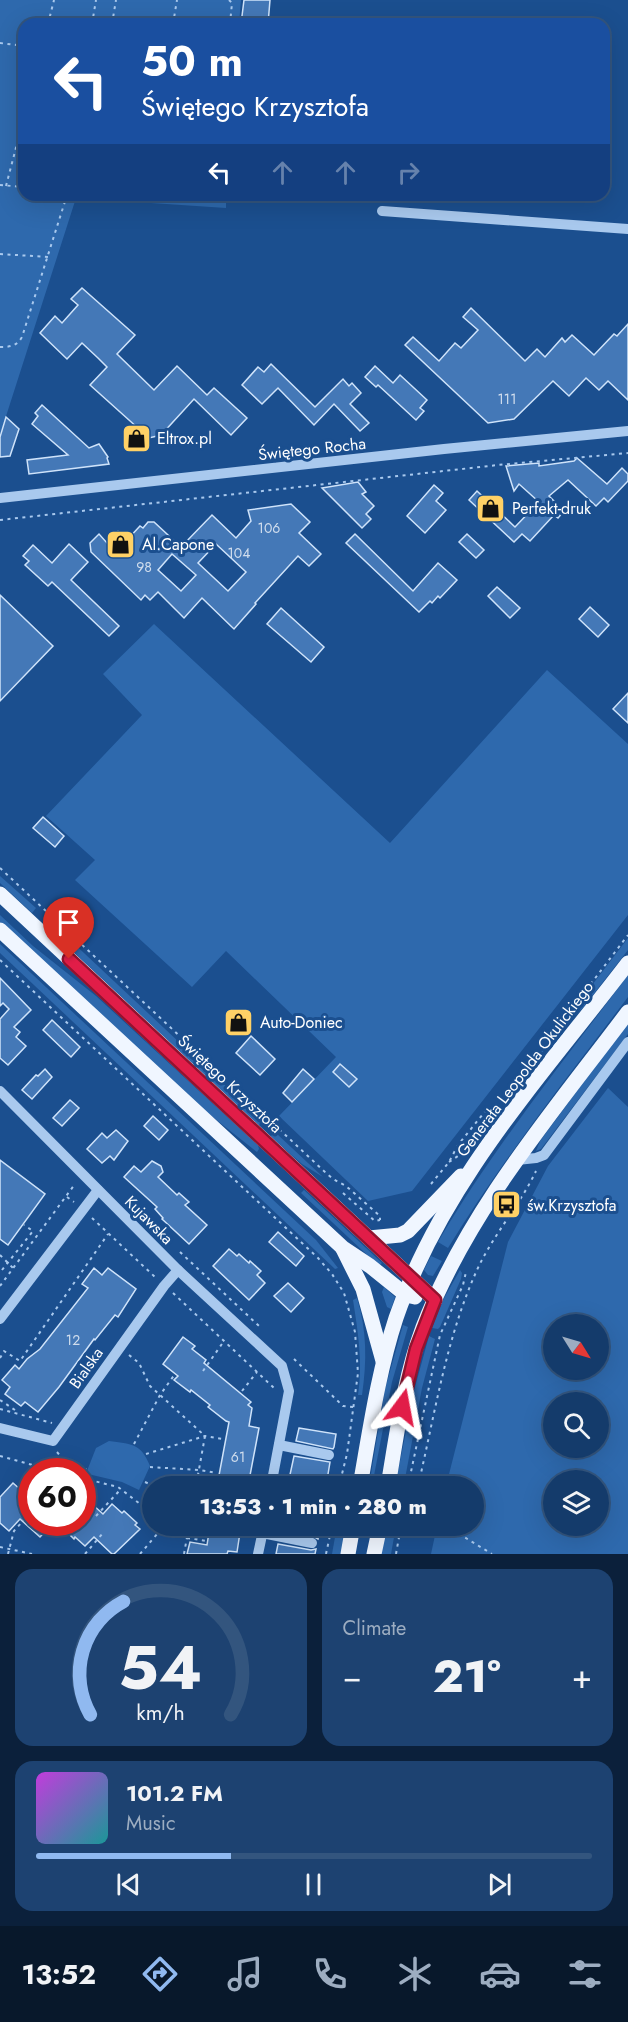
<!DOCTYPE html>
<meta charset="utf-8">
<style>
body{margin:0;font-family:Jost,sans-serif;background:#1d4271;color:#f1f3f6;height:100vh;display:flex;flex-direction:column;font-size:22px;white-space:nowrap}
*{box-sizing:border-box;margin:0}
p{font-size:20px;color:#9dadc1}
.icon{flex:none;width:33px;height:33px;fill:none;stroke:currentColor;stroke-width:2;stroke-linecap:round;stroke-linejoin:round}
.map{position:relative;height:1554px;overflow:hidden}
.details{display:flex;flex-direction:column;gap:15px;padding:15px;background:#0b203b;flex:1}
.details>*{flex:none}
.top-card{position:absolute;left:18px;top:18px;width:592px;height:183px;border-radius:18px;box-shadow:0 6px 24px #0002,0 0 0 2px #33557e;background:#1a4fa0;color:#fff;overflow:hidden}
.needle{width:39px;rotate:127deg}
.controls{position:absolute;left:543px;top:1314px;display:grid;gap:12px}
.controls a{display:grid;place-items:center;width:66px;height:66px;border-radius:50%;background:#143b6b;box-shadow:0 6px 24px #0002,0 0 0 2px #33557e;font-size:30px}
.speed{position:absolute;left:18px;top:1458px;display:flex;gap:12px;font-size:30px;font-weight:700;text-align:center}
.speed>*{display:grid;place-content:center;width:78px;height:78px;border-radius:50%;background:#143b6b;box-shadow:0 6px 24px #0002,0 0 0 2px #33557e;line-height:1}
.speed .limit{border:9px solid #d22;background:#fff;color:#111}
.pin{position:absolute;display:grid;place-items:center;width:51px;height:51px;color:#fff;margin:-62px -26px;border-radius:50% 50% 50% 0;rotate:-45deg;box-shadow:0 0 6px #0007}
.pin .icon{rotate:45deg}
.me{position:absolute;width:66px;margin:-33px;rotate:13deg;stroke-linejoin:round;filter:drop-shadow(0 0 4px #0008)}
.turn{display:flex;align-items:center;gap:21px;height:126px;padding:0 24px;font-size:27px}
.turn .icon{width:78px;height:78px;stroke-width:2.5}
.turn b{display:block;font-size:42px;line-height:51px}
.lanes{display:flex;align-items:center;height:57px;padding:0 24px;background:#0003;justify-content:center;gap:30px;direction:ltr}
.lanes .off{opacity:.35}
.big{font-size:45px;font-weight:800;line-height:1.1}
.details .widget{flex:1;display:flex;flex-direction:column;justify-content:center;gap:9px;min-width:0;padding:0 21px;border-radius:18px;background:#1d4271}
.details .dial{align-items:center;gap:0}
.dial svg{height:156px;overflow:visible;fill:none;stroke:#33557e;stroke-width:7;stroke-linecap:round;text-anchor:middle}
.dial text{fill:#f1f3f6;stroke:none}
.song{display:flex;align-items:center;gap:18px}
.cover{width:72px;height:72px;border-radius:9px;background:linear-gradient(135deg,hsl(290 70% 55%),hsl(180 70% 35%))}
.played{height:6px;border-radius:3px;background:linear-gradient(90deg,#90b9f0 35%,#33557e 35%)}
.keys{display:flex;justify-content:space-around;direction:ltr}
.heat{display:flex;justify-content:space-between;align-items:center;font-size:33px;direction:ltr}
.details .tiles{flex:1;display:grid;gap:15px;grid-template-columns:1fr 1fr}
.widget:last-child{grid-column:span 2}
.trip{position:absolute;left:142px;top:1476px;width:342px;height:60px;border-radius:30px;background:#143b6b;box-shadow:0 6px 24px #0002,0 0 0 2px #33557e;font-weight:800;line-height:60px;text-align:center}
.tabs{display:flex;height:96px;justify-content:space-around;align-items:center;background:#08182b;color:#9dadc1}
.tabs .icon{width:42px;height:42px}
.tabs .current{color:#90b9f0}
.tabs b{font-size:27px;color:#f1f3f6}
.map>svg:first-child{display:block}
</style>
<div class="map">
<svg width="628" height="1554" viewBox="0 0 628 1554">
<rect width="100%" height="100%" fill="#1b4f8f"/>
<g fill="#2e69ad" fill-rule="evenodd">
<path d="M0 0H241L239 24H24V195H226V208L76 198 0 435Z"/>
<path d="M154 624 390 843 547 670 628 744V915L412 1191 368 1201 279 1116 336 1057 226 951 192 987 75 880 95 860 46 816 142 715 103 674Z"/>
<path d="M0 876 36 908 32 913 0 883Z"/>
<path d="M0 915 33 946 96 996 258 1145 259 1149 257 1152 195 1103 0 922Z"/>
<path d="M45 922 52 923 261 1119 259 1126 44 924Z"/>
<path d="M628 938V950L585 1005 531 1065Z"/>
<path d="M0 944 316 1240 338 1268 335 1269 0 953Z"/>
<path d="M628 975V997C566 1079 502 1160 448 1248L438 1242C493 1148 563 1062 628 975Z"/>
<path d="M628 1022V1034L541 1149 536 1151 540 1141Z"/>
<path d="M608 1088 628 1107V1554H431L437 1526H474V1486H446L508 1242 548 1166ZM554 1324H598V1370H554ZM554 1402H598V1448H554ZM554 1480H598V1526H554Z"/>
<path d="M277 1134 323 1177 302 1164 270 1136Z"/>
<path d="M304 1190 382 1263 379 1266 301 1193Z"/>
<path d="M431 1256 442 1261 433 1276 428 1275 424 1270Z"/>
<path d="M460 1270 462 1273 461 1279 440 1327 438 1329 432 1328 443 1300Z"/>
<path d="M384 1287 395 1297 391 1309 387 1307 382 1292Z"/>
<path d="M357 1298C367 1331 367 1361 362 1395H358C363 1363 358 1332 353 1300Z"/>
<path d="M403 1325 408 1327 392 1382 372 1486H369L385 1389Z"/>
<path d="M429 1336 435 1339 422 1388 404 1484 398 1485 396 1481 415 1387Z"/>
<path d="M109 1441C131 1444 141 1443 150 1466L139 1490 122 1482 88 1474 87 1471 96 1448Z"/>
<path d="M337 1526H347L342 1554H332Z"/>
<path d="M386 1526H396L391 1554H381Z"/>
</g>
<g fill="#4478b7" stroke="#cfe3fa" stroke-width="1.5" fill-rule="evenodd">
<path d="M244 0H270L268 24H241Z"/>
<path d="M82 288 135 335 117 354 154 390 177 366 207 395 214 388 247 418 231 435 194 399 161 435 149 438 90 385 107 367 98 358 82 343 67 359 40 333 55 316 62 323 78 305 71 299Z"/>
<path d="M471 308 525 361 537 349 545 357 562 338 565 342 572 335 594 355 614 334 617 336 628 324V400L608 381 599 390 586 378 569 396 553 381 514 419 488 423 405 345 413 337 439 361 455 343 461 348 478 330 463 317Z"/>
<path d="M271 364 315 407 343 379 349 386 352 383 361 393 350 404 369 423 360 431 334 404 314 425 278 388 262 404 242 385 258 367 264 372Z"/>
<path d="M375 366 393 383 400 375 427 400 420 408 424 411 416 420 378 385 376 387 365 377Z"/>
<path d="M42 405 89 448 99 444 108 457 107 458 109 464 29 474 27 460 68 455 32 424 38 416 35 413Z"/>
<path d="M6 417 19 429 10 456 0 457V437Z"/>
<path d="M577 458 607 484 622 468 628 474V481L608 502 604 498 596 506 568 480 549 496 564 511 558 518 554 515 530 541 522 534 514 542 469 500 477 491 515 527 539 502 519 484 514 491 506 466 539 463V466L574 461Z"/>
<path d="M358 482 366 492 362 494 374 506 366 514 371 519 362 528 322 488Z"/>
<path d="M434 485 443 493 436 501 446 510 425 533 407 516Z"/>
<path d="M291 504 310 522 299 533 321 554 309 566 298 556 255 603 256 604 234 629 202 598 184 618 158 592 150 600 145 595 141 600 91 552 90 543 99 534 107 543 118 531 127 540 140 526 143 528 148 522H154L181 547 212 515 236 538 251 521 248 510ZM216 544 246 572 228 591 198 563ZM172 554 196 575 181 591 158 570Z"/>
<path d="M355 534 413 591 438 563 457 580 440 598 438 596 432 603 430 601 419 612 346 543Z"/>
<path d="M467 534 484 550 476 558 459 542Z"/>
<path d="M69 544 88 562 71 580 119 626 109 636 52 582 48 586 25 565 29 561 23 556 33 545 52 563Z"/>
<path d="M497 587 520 608 510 618 488 596Z"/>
<path d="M0 595 53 646 0 701Z"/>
<path d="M590 607 609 625 598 637 579 619Z"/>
<path d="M281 608 324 647 311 662 267 624Z"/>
<path d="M628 693V723L613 709Z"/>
<path d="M43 817 64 836 55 847 33 828Z"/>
<path d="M0 978 31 1010 14 1027 20 1032 16 1037 26 1046 8 1065 0 1058V1019L9 1009 3 1003 0 1006Z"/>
<path d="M52 1020 80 1047 71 1057 43 1030Z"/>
<path d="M251 1036 275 1059 260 1075 236 1053Z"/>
<path d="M340 1064 357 1079 349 1087 333 1072Z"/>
<path d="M45 1069 52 1077 32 1099 22 1090 36 1075 38 1076Z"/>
<path d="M303 1069 314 1079 292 1102 283 1093Z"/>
<path d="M70 1100 79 1108 62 1126 53 1118Z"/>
<path d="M153 1116 168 1130 159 1140 144 1126Z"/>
<path d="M116 1130 128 1141 114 1160 110 1156 102 1163 87 1149 102 1133 107 1138Z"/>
<path d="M0 1160 45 1194 8 1245 0 1239Z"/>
<path d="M152 1161 161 1166 163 1172 158 1177 177 1195 179 1193 189 1202 185 1205 207 1225 189 1244 162 1219 163 1218 155 1209 157 1207 124 1177 134 1166 141 1172Z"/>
<path d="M278 1232 304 1256 296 1266 269 1242Z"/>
<path d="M229 1249 237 1256 239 1254 249 1263 250 1261 261 1271 257 1275 265 1283 249 1300 213 1266Z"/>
<path d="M94 1268 102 1275 108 1268 136 1289 118 1317 115 1315 95 1340 94 1339 59 1387 38 1412 25 1402 21 1406 5 1394 10 1387 2 1380 15 1365 19 1369 27 1359 40 1349 88 1288 82 1284Z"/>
<path d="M288 1283 304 1298 291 1312 274 1296Z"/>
<path d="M183 1337 195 1346 192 1349 206 1360 204 1363 251 1402 248 1405 252 1408 249 1426 259 1428 248 1486H217L229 1422 226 1421 208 1407 210 1405 191 1390 190 1392 174 1380 178 1376 163 1364Z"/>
<path d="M299 1428 336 1434 334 1447 333 1449 296 1441Z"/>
<path d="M294 1456 330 1462 326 1486H300L288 1484Z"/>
<path d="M13 1483 32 1500V1522H54L40 1537 20 1519 9 1531 0 1523V1497Z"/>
<path d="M82 1495 103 1514 112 1504 122 1513 124 1511 137 1523 135 1525 140 1529 114 1554H112L94 1537 85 1546 75 1537 74 1539 57 1522H82Z"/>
<path d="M210 1526H241L237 1552 228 1551 227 1554H187L190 1542 207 1545Z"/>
<path d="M282 1526H320L318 1539 313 1536 281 1529Z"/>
<path d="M278 1544 311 1550 316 1549 315 1554H276Z"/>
</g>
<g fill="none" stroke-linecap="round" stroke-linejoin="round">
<g stroke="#a9c9ee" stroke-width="2" stroke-dasharray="3 4.5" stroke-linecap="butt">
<path d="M229 0 232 3 230 24"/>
<path d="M48 24 54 0"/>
<path d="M92 24 96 0"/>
<path d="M112 24 116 0"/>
<path d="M173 24 177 0"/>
<path d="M0 43 24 46"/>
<path d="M0 185 24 187"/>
<path d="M6 186 24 117"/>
<path d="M147 199 148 195"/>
<path d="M212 201 213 195"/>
<path d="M0 254 48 257"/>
<path d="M0 347C10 347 17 346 22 337L67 195"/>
<path d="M0 520 498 465 628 453"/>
<path d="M0 868 326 1173 333 1179 346 1186 380 1216V1220"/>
<path d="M0 960 318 1258 332 1274 344 1293 355 1332 358 1373 347 1454 339 1486"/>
<path d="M577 1002 628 935"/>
<path d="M449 1162 458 1156 482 1126"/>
<path d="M431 1184 449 1162 458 1145 487 1109"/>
<path d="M343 1193 375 1221 380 1220"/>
<path d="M67 1197 74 1202"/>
<path d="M92 1218 155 1277"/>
<path d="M180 1252 259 1326"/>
<path d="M0 1255 13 1268"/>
<path d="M2 1270 33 1231 24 1225"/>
<path d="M0 1286 75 1184"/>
<path d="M173 1293 274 1388"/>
<path d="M129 1355 139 1363 150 1386 205 1436 196 1486"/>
<path d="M0 1358 4 1351 20 1361 108 1234"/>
<path d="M294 1359 343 1406 354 1407"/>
<path d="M203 1371 224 1341"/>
<path d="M242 1391 257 1372"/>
<path d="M0 1400 18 1412"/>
<path d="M0 1409 52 1423"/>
<path d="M134 1444 160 1395 175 1374"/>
<path d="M57 1452 63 1459 65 1472"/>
<path d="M146 1454 205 1436 223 1439"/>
<path d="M0 1456 58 1472"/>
<path d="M150 1467 199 1470 217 1473"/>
<path d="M69 1472 88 1469"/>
<path d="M82 1478 118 1487 153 1514"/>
<path d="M145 1482 154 1486"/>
<path d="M408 1486 440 1335 463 1285 466 1272"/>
<path d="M418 1486C435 1414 446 1338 477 1270 493 1235 520 1205 536 1171"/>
<path d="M27 1496 32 1491"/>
<path d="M96 1516 121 1489"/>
<path d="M168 1526 187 1538 207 1541"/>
<path d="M446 1526 492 1554"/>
<path d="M0 1547 32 1554"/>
<path d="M8 1554 14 1531 29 1514"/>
<path d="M85 1554 103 1533"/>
<path d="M140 1554 164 1526"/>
<path d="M184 1554 189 1526"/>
<path d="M326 1554 332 1526"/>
<path d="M396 1554 401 1526"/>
</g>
<g stroke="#a9c9ee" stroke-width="10">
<path d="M382 211 628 229"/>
<path d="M0 498 444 449 628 431"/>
<path d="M0 1091 178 1270 282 1366 289 1391 271 1486"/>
<path d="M517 1160 536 1158 544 1155 628 1042"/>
<path d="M0 1319 98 1190"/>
<path d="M0 1428 53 1441 164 1286 178 1270"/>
<path d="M279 1445 329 1455"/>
<path d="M262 1533 312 1543"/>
<path d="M258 1554 264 1526"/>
</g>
<g stroke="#f0f6ff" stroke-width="15">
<path d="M0 894 435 1300"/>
<path d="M0 930 343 1248 370 1266 406 1295 415 1297"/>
<path d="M369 1238 400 1235 408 1231 461 1176"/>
<path d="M343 1249 363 1289 383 1361"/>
<path d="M360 1486C370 1430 378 1373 396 1318 442 1183 543 1074 628 963"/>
<path d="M388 1486C397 1433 404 1378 423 1327 469 1209 553 1112 628 1012"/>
<path d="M348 1554 353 1526"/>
<path d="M374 1554 380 1526"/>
</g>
</g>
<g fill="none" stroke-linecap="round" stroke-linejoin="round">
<defs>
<path id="route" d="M69 959 435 1300 416 1349 402 1407"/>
</defs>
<use href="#route" stroke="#92132f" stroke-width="15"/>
<use href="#route" stroke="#e11d48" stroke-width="10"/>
</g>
<defs>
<symbol id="shop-square" viewBox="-11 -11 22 22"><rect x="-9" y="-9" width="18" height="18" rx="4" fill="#ffd166" stroke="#1b4f8f"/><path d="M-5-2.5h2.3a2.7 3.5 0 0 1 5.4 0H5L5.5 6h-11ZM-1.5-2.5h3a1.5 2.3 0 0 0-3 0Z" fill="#111"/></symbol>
<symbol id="bus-square" viewBox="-11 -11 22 22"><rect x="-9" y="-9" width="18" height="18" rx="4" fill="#ffd166" stroke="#1b4f8f"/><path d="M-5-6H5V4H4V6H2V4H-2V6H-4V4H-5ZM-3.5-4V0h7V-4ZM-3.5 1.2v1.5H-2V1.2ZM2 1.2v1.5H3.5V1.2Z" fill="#111"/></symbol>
</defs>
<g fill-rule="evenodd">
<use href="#shop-square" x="120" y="422" width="33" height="33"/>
<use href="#shop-square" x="474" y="492" width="33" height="33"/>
<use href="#shop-square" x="104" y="528" width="33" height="33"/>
<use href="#shop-square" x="222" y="1006" width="33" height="33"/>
<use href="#bus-square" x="490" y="1188" width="33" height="33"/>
</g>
<g text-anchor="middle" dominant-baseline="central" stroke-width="6" stroke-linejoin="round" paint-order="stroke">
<g font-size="14" fill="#d0dded">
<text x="507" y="399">111</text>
<text x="269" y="528">106</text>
<text x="239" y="553">104</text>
<text x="144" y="567">98</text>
<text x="73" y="1340">12</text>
<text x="238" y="1457">61</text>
</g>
<g font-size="16" fill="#fff" stroke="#1b4f8f" text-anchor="start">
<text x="157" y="438">Eltrox.pl</text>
<text x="512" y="508">Perfekt-druk</text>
<text x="142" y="544">Al.Capone</text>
<text x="260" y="1022">Auto-Doniec</text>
<text x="527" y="1205">św.Krzysztofa</text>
</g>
<g font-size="16" fill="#fff" stroke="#1b4f8f">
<text transform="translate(312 449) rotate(-6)">Świętego Rocha</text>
<text transform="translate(525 1069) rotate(-53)">Generała Leopolda Okulickiego</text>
<text transform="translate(230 1084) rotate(43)">Świętego Krzysztofa</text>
<text transform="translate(149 1220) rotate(45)">Kujawska</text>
<text transform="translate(86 1368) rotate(-55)">Bialska</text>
</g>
</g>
</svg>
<div class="controls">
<a><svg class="needle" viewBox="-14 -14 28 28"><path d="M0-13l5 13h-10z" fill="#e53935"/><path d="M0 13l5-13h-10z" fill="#9dadc1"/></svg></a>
<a><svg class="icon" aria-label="search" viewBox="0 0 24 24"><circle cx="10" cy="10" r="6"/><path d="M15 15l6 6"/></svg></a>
<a><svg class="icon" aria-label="layers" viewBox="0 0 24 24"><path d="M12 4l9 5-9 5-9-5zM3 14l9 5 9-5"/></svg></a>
</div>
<div class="speed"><div class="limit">60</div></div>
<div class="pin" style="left:69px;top:959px;background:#d93025"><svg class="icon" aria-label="arrive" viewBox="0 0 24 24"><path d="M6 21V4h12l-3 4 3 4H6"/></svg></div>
<svg class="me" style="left:402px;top:1407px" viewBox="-20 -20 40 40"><path d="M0-17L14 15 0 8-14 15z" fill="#e11d48" stroke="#fff" stroke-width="4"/></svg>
<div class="trip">13:53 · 1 min · 280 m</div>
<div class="top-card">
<div class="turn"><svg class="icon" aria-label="left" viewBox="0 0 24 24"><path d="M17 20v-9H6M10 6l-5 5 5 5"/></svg><div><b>50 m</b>Świętego Krzysztofa</div></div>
<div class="lanes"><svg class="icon" aria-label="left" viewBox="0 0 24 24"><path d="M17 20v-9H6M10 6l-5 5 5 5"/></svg><svg class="icon off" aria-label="ahead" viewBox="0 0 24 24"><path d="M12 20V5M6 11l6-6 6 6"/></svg><svg class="icon off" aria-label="ahead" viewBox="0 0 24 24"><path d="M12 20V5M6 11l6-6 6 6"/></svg><svg class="icon off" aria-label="right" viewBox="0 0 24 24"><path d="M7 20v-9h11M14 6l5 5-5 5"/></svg></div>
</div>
</div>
<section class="details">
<div class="tiles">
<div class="widget dial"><svg viewBox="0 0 100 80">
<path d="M14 69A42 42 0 1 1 86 69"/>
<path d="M14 69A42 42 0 0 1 31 11" stroke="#90b9f0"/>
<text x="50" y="56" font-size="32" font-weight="700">54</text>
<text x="50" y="72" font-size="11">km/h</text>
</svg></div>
<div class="widget"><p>Climate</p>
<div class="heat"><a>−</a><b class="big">21°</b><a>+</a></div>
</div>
<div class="widget">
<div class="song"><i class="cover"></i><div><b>101.2 FM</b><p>Music</p></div></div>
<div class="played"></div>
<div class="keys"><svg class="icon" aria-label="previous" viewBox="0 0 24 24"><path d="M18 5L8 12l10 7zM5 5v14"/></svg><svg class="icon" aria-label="pause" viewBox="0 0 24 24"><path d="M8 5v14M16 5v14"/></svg><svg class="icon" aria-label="next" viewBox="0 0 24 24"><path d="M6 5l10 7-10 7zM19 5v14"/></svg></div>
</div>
</div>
</section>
<nav class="tabs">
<b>13:52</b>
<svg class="icon current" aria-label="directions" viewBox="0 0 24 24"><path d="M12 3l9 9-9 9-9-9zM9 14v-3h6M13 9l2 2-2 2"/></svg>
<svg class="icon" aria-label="music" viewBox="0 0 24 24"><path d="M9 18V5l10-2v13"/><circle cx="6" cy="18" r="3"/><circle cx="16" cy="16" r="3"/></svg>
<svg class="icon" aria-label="phone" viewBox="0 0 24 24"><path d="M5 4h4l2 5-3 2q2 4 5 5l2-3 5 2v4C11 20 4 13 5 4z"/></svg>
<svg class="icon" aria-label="climate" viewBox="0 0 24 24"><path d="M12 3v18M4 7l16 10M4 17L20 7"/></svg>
<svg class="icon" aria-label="car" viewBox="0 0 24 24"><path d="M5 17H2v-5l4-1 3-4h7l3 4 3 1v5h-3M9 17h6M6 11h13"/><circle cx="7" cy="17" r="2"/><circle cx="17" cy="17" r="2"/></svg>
<svg class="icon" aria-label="filters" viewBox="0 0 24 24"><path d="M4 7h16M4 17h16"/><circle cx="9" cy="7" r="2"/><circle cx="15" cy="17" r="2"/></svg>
</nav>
